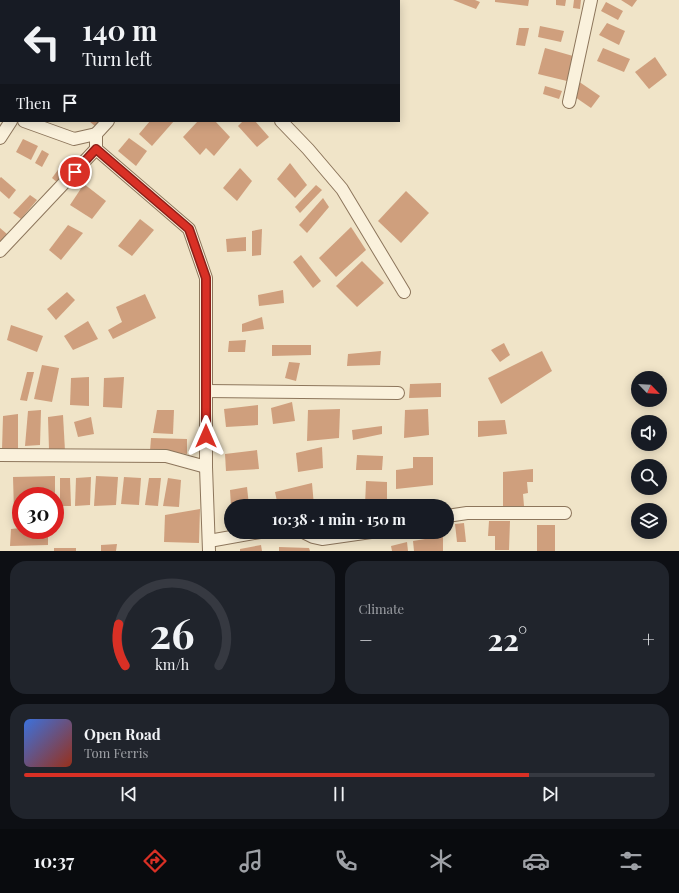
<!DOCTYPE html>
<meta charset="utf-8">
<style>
body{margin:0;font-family:"Playfair Display",serif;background:#20242c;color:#f1f3f6;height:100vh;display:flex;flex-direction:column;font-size:15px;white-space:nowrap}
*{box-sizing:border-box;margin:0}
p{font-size:13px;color:#9ea1a6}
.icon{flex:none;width:22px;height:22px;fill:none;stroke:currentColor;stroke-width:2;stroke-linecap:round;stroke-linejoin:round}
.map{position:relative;height:551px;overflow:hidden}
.details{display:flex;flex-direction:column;gap:10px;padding:10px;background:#0d0f14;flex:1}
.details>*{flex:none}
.hud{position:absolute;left:0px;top:0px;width:400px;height:122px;box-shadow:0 2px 10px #0003;background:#171b24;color:#f1f3f6;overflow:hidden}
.needle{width:26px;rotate:115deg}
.controls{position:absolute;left:631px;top:371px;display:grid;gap:8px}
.controls a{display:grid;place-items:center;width:36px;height:36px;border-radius:50%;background:#171b24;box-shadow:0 2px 10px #0003;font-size:20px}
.speed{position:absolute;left:12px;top:487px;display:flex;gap:8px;font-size:20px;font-weight:700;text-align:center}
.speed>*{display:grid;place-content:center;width:52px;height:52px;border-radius:50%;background:#171b24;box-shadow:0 2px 10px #0003;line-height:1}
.speed .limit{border:6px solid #d22;background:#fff;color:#111}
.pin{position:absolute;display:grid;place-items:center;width:34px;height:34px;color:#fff;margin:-17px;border:2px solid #fff;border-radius:50%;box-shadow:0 1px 4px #0007}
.me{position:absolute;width:44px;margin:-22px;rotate:0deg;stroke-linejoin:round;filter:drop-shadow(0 0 3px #0008)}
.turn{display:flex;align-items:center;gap:14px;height:84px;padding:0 16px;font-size:18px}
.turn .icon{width:52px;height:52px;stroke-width:2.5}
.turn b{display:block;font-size:28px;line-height:34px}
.then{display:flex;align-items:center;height:38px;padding:0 16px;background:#0003;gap:8px;font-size:15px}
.big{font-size:30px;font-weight:700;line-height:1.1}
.details .tile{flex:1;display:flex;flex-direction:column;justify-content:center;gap:6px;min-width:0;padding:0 14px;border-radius:16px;background:#20242c}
.details .dial{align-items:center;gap:0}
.dial svg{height:104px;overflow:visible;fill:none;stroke:#363941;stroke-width:7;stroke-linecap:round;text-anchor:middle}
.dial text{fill:#f1f3f6;stroke:none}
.song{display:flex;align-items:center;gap:12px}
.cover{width:48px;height:48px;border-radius:6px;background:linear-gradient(135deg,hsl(220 70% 55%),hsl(10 70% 35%))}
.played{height:4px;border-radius:2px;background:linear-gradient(90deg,#d93025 80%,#363941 80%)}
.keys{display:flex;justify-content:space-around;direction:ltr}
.heat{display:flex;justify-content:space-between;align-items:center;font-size:22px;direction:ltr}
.details .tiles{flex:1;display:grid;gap:10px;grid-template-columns:1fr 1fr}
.tile:last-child{grid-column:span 2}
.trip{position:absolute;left:224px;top:499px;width:230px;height:40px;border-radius:20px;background:#171b24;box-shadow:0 2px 10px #0003;font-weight:700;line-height:40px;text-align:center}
.dock{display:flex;height:64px;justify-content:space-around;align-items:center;background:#090b0e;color:#9ea1a6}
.dock .icon{width:28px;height:28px}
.dock .on{color:#d93025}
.dock b{font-size:18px;color:#f1f3f6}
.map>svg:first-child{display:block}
</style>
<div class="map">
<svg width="679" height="551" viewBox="0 0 679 551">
<rect width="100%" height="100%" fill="#f0e4c8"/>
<g fill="#cf9f7d">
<path d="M453 0H475L480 2 476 9Z"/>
<path d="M495 0H529L528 6 495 2Z"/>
<path d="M556 0H566L565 6 556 5Z"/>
<path d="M574 0H581L580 9 573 8Z"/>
<path d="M621 0H637L632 7Z"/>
<path d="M606 2 623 11 618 20 601 11Z"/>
<path d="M607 23 625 31 619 45 599 35Z"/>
<path d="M540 26 564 31 561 42 538 37Z"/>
<path d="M519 28H529L525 46 516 45Z"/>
<path d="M545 48 573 56 567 81 538 74Z"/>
<path d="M603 48 630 59 624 72 597 61Z"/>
<path d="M655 57 667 75 649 89 635 72Z"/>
<path d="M578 81 600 96 591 108 575 97Z"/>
<path d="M545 86 562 91 559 99 543 94Z"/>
<path d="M89 121H102L96 127Z"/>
<path d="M150 121H174L152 146 139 134Z"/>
<path d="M198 121H215L230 137 214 156 206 148 200 155 183 137Z"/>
<path d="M243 121H255L269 137 257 147 238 126Z"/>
<path d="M129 138 147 151 136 166 118 151Z"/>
<path d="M23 139 38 146 31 160 16 152Z"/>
<path d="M42 150 49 154 42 167 35 163Z"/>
<path d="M66 159 74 166 58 183 52 178Z"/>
<path d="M290 163 307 185 295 198 277 179Z"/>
<path d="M240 168 252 181 237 201 223 188Z"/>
<path d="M1 177 16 190 9 199 0 191V178Z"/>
<path d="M84 184 106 201 92 219 70 205Z"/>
<path d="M316 185 322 190 300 213 295 207Z"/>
<path d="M406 191 429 213 401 243 378 221Z"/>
<path d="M30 195 37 200 21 219 13 213Z"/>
<path d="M323 198 329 207 307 233 299 225Z"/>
<path d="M140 219 154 230 132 256 118 246Z"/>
<path d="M68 225 83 233 61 260 49 250Z"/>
<path d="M351 227 366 250 336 277 319 258Z"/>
<path d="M0 228 7 234 0 243Z"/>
<path d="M262 229 261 255 252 256V231Z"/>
<path d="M246 237V251L227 252 226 239Z"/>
<path d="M301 255 321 281 313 288 293 262Z"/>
<path d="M362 261 384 283 357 307 336 286Z"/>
<path d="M283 290 284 303 259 306 258 295Z"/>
<path d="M67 292 75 300 56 320 47 309Z"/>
<path d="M145 294 156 318 113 339 108 330 122 322 116 307Z"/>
<path d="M262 317 264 329 242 332V324Z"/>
<path d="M88 321 98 339 73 350 64 336Z"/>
<path d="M11 325 43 336 37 352 7 340Z"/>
<path d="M246 340 245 352H228L229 341Z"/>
<path d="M504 343 510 355 500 362 491 350Z"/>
<path d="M272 345H311V355L272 356Z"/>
<path d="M381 351 380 365 347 366 348 354Z"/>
<path d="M542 351 552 371 501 404 488 378Z"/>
<path d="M289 362 300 363 296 381 285 378Z"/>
<path d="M42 365 59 368 52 402 34 399Z"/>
<path d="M27 372H34L27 401 20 400Z"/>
<path d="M89 377V406L70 405 71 378Z"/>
<path d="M124 377 122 408 103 407 104 378Z"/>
<path d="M441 383V397L409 398 410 384Z"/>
<path d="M292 402 295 421 273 424 271 408Z"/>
<path d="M258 405V425L226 427 224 409Z"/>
<path d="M340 409 339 438 307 441 308 410Z"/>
<path d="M428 409 429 435 404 438 405 410Z"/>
<path d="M41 410 40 445 25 446 28 411Z"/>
<path d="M157 410H174L173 434 153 433Z"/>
<path d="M18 414V450H2L3 416Z"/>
<path d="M63 415 65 451 49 450 48 417Z"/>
<path d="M91 417 94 434 78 437 74 422Z"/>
<path d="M505 420 507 434 478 437V421Z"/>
<path d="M382 426V434L353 440 352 430Z"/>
<path d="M151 438 187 439V454L150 451Z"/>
<path d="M322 447 323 468 298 472 296 453Z"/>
<path d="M257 450 259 469 226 471 225 454Z"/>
<path d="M357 455 383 456 382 470H356Z"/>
<path d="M413 457H433V485L396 489V470L413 468Z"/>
<path d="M533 469V482H527L528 493 523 494 524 506 503 507V472Z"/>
<path d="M55 476V496H21V512H14L13 477Z"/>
<path d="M96 476 118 477 116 505 94 506Z"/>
<path d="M91 477 90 505 75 506 76 478Z"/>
<path d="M124 477 141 478 139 505 121 504Z"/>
<path d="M60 478H70L71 506H60Z"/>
<path d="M149 478H161L158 506 145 505Z"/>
<path d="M168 478 181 480 179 507 163 506Z"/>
<path d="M366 481 387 482V506H365Z"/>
<path d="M312 483 314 506H278L275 492Z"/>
<path d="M247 487 249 506H231L230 490Z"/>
<path d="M422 504V506H405V505Z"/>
<path d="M200 509 199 543 164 542 165 515Z"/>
<path d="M489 521H510L509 550H495V536H488Z"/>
<path d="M464 523 466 542H457L455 524Z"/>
<rect x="537" y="525" width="18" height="26"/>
<path d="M21 528V530H48V545L10 546 11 529Z"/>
<path d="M443 536V551H414L413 541Z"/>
<path d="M407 542 408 551H392L391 546Z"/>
<path d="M117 544 116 551H101V545Z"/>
<path d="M261 545 262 551H240V549Z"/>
<path d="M279 547 309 548 310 551H279Z"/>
<rect x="54" y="548" width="22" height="3"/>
</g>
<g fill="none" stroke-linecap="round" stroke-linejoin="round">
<defs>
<g id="street">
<path d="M131 0 132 1"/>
<path d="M569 102 591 0"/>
<path d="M0 115H1"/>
<path d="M24 121 74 139 96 134"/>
<path d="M281 121 308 149 342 189 404 292"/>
<path d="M96 134V149L189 229 206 278V467L209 551"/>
<path d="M96 134 108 121"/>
<path d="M0 138 11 121"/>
<path d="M0 251 96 149"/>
<path d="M206 391 398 393"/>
<path d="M0 455 166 456 206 467"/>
<path d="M447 516 467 513H565"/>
<path d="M303 532 313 537 322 539 371 532"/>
<path d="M209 541 260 532"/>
</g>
</defs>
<use href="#street" stroke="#8d765c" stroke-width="14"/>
<use href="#street" stroke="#faf1dc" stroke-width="12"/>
</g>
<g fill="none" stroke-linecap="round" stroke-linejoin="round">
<defs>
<path id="route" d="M75 172 96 149 189 229 206 278V436"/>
</defs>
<use href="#route" stroke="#8d1f18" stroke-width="10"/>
<use href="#route" stroke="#d93025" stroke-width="7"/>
</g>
</svg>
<div class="controls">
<a><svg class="needle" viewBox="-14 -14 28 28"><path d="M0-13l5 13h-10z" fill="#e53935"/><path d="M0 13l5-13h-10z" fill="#9ea1a6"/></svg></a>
<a><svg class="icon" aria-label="sound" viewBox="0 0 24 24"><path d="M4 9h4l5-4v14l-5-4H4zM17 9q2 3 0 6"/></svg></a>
<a><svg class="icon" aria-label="search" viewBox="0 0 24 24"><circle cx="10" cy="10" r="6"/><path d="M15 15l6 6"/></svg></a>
<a><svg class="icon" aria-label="layers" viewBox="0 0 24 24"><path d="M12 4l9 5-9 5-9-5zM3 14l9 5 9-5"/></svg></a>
</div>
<div class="speed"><div class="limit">30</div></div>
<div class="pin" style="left:75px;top:172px;background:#d93025"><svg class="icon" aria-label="arrive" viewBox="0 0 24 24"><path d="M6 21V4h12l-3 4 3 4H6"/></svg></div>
<svg class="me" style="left:206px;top:436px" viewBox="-20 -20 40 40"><path d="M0-17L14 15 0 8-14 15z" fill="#d93025" stroke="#fff" stroke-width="4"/></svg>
<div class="trip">10:38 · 1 min · 150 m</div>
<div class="hud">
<div class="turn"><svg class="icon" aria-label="left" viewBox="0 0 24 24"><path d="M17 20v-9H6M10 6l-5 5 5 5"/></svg><div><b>140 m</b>Turn left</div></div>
<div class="then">Then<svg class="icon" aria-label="arrive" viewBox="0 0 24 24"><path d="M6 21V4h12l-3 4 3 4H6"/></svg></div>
</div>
</div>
<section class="details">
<div class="tiles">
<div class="tile dial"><svg viewBox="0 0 100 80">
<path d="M14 69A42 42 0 1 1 86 69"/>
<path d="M14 69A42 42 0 0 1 9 37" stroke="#d93025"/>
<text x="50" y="56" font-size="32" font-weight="700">26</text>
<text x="50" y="72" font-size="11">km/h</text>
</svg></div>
<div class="tile"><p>Climate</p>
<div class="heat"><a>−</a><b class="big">22°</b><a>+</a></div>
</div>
<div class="tile">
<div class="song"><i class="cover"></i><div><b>Open Road</b><p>Tom Ferris</p></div></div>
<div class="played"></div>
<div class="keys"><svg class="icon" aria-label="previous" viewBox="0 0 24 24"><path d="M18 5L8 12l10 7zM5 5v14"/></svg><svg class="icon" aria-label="pause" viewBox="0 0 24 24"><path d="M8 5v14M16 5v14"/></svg><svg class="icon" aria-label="next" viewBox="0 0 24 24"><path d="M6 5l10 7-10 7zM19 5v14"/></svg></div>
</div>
</div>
</section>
<nav class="dock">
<b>10:37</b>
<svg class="icon on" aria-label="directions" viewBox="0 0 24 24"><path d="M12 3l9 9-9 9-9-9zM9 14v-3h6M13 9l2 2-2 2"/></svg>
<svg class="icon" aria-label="music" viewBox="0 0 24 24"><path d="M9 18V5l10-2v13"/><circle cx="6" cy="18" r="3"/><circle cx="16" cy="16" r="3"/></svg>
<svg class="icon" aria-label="phone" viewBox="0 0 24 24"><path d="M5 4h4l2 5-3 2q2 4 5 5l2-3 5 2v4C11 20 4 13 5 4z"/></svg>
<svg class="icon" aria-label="climate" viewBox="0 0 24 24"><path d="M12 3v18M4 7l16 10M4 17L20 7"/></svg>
<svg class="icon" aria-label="car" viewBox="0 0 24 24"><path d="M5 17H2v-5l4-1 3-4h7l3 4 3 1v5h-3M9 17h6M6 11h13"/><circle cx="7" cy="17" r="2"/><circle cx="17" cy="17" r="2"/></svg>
<svg class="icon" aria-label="filters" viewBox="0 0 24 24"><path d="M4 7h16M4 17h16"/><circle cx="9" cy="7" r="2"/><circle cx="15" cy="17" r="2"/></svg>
</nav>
